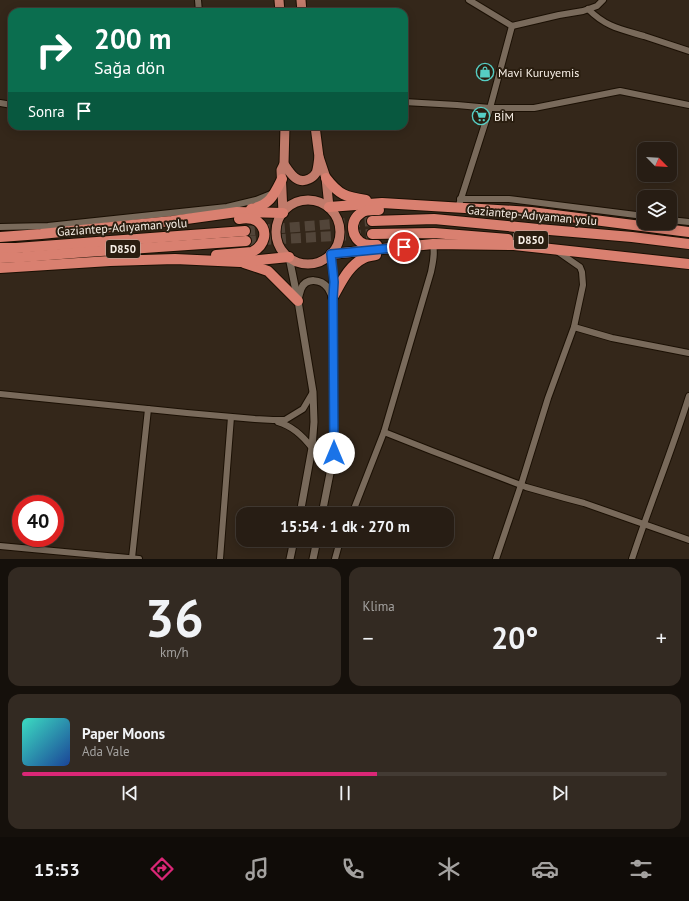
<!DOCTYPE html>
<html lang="tr">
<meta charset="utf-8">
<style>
body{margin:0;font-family:"PT Sans",sans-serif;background:#332a22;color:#f1f3f6;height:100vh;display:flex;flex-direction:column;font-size:15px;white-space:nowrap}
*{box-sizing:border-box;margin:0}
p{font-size:13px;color:#a4a2a0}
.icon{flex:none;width:22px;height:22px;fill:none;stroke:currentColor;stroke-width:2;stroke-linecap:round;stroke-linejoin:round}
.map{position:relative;height:559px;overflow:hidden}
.sheet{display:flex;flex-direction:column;gap:8px;padding:8px;background:#15100b;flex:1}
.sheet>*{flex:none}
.top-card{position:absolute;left:8px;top:8px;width:400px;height:122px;border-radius:12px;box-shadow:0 2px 10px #0003,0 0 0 1px #433b34;background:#0b6e4f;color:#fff;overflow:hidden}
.needle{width:26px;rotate:114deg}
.tools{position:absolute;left:637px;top:142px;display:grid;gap:8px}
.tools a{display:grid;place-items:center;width:40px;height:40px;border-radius:8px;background:#271d14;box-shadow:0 2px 10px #0003,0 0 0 1px #433b34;font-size:20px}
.speed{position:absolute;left:12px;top:495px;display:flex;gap:8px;font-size:20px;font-weight:700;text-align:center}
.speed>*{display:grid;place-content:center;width:52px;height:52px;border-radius:50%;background:#271d14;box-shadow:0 2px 10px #0003,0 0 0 1px #433b34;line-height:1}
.speed .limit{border:6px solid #d22;background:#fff;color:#111}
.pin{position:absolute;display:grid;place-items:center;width:34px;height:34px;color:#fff;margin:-17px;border:2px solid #fff;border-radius:50%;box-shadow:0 1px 4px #0007}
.me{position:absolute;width:44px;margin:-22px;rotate:0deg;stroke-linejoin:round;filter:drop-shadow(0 0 3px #0008)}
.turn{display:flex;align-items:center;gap:14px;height:84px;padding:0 20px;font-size:18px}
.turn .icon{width:52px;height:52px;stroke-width:2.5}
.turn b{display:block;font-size:28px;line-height:34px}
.then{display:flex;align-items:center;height:38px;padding:0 20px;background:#0003;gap:8px;font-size:15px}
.big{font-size:30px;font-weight:600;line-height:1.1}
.sheet .card{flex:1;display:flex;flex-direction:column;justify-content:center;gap:6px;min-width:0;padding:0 14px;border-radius:12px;background:#332a22}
.sheet .dial{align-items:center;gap:0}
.dial b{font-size:52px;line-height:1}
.song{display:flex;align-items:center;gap:12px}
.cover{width:48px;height:48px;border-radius:6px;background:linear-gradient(135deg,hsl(170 70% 55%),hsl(220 70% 35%))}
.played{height:4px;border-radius:2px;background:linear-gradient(90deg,#db2777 55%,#433b34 55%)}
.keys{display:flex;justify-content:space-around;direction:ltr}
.heat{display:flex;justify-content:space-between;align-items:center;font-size:22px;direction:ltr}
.sheet .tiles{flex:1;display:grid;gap:8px;grid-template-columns:1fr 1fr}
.card:last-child{grid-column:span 2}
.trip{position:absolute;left:236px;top:507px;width:218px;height:40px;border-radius:12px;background:#271d14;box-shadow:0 2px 10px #0003,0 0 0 1px #433b34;font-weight:600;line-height:40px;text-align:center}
.tab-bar{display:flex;height:64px;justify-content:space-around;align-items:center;background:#100c08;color:#a4a2a0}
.tab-bar .icon{width:28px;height:28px}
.tab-bar .active{color:#db2777}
.tab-bar b{font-size:18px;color:#f1f3f6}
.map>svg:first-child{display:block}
</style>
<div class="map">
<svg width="689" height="559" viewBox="0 0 689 559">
<rect width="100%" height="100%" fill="#34271a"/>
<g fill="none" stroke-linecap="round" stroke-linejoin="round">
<g stroke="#524539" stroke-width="10" stroke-dasharray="10 5" stroke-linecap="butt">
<path d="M245 231 372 221"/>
<path d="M246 241 372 234"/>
</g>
<defs>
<g id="minor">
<path d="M198 0 199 12"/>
<path d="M469 0 512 26 559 15 583 11 597 6 603 0"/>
<path d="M588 9C606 27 620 29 644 36 659 41 674 46 689 51"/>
<path d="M404 102 457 105 490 108H534L620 91 689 105"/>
<path d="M0 103 12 105"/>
<path d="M460 199H509L644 216"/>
<path d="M458 208 490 108 512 26"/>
<path d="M670 220 689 222"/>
<path d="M0 227 48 226 227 207 256 200 271 194"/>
<path d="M574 327 612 338 689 353"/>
<path d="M0 394 187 413 255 419 273 420H285L303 409 313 392"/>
<path d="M278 422C292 426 303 436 312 448"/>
<path d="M384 432 432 451 526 487 565 498 584 503 689 540"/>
<path d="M352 514 384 432 431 272C433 262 435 254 433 244"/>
<path d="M0 546 139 559"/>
<path d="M132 558 148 409"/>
<path d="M220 559 231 417"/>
<path d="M335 559 338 548 341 540"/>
<path d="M496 559 521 485 548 398 574 327 583 285 582 272 580 267 557 251"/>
<path d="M632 559C650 504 672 451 689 396"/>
</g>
<g id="tertiary">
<path d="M289 257 298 301 313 392 314 422 312 448 300 514"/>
<path d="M298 299C299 296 300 292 301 289 306 277 321 279 328 288 330 291 331 295 333 297"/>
<path d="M322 514 334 453 333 297V282L331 254"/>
<path d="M290 559 294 540"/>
<path d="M313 559 317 540"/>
</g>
<g id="primary">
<path d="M279 0 280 12"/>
<path d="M301 0 302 12"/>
<path d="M315 126 319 157 326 178 329 207"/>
<path d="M284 164C290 173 297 185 309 179 312 178 314 176 316 173 318 168 318 162 319 157"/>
<circle cx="308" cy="232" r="32"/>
<path d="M283 213 281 170 284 164 285 126"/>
</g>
<g id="trunk">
<path d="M326 178C339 195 346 197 366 200"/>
<path d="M329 207 382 203 531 212 689 232"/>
<path d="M251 209C270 205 274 195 282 179"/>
<path d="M372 221 434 219 538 229 632 237 689 244"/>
<path d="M372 234 434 233 508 239"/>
<path d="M0 237 41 234 172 221 237 212 283 213"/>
<path d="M377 245C373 245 368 245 364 244 351 239 349 221 361 213 366 209 373 210 379 210"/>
<path d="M0 248H16L245 231"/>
<path d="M331 254 433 244 514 245 689 264"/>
<path d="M216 255 252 252C264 246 270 231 257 221 252 218 245 218 239 219"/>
<path d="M0 258 23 257 86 252 246 241"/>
<path d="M244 263 268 271 298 301"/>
<path d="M0 268 110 261 175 259 240 262 289 257"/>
<path d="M333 297C341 283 348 266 364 258 367 256 372 256 376 255"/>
</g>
</defs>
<use href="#minor" stroke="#1b1004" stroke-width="8"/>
<use href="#tertiary" stroke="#1b1004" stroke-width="9"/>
<use href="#primary" stroke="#1b1004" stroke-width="11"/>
<use href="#trunk" stroke="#1b1004" stroke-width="12"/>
<use href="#minor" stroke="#796a5b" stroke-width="6"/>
<use href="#tertiary" stroke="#796a5b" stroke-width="7"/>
<use href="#primary" stroke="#c17b6b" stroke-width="9"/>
<use href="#trunk" stroke="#d98070" stroke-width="10"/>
</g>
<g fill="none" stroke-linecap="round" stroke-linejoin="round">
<defs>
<path id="route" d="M334 453 333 298 334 282 331 254 404 247"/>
</defs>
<use href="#route" stroke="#114b97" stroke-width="10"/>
<use href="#route" stroke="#1a73e8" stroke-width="7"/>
</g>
<defs>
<symbol id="shop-ring" viewBox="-11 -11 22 22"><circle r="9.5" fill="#2a1e10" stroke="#56cec4" stroke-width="1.5"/><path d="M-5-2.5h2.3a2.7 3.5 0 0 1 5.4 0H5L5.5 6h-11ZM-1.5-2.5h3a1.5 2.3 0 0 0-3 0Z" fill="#56cec4"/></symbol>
<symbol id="supermarket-ring" viewBox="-11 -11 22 22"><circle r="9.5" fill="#2a1e10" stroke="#56cec4" stroke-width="1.5"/><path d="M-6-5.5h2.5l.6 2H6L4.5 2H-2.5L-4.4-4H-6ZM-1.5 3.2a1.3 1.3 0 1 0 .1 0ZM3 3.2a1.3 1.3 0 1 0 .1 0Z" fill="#56cec4"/></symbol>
</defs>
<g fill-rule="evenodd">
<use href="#shop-ring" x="475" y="62" width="20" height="20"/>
<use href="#supermarket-ring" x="471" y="106" width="20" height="20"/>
</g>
<g text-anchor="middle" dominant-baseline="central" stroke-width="4" stroke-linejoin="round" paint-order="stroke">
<g fill="#2a1e10" stroke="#bbb2a7" stroke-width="1">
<rect x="514" y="231" width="34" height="18" rx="3"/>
<rect x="106" y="240" width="34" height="18" rx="3"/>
</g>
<g font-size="11" font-weight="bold" fill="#f9f1e8">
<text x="531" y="240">D850</text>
<text x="123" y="249">D850</text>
</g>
<g font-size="12" fill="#f9f1e8" stroke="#2a1e10" text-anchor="start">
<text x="498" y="72">Mavi Kuruyemis</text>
<text x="494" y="116">BİM</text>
</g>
<g font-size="12" fill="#f9f1e8" stroke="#2a1e10">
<text transform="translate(532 215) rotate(5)">Gaziantep-Adıyaman yolu</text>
<text transform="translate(122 227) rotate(-4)">Gaziantep-Adıyaman yolu</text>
</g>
</g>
</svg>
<div class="tools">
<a><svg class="needle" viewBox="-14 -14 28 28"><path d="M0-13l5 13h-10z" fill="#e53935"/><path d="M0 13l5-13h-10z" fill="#a4a2a0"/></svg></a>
<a><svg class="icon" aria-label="layers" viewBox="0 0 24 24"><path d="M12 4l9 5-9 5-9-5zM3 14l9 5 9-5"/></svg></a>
</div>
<div class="speed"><div class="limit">40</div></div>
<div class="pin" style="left:404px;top:247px;background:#d93025"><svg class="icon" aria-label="arrive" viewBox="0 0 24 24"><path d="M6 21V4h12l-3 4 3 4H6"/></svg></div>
<svg class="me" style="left:334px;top:453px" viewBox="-20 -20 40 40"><circle r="19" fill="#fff"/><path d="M0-13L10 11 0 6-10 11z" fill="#1a73e8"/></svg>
<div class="trip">15:54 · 1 dk · 270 m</div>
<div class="top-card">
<div class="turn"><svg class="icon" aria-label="right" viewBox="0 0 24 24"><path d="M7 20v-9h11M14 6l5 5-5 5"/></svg><div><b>200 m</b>Sağa dön</div></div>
<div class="then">Sonra<svg class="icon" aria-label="arrive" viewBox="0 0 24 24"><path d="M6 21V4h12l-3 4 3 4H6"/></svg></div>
</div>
</div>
<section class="sheet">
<div class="tiles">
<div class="card dial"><b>36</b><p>km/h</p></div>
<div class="card"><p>Klima</p>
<div class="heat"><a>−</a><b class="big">20°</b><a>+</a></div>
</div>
<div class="card">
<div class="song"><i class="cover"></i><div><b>Paper Moons</b><p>Ada Vale</p></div></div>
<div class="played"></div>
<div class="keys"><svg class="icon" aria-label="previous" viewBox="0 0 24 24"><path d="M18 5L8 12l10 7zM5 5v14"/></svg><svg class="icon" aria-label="pause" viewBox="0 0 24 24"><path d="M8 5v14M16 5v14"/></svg><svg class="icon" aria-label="next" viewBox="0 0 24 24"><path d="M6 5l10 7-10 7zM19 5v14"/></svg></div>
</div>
</div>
</section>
<nav class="tab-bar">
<b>15:53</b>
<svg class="icon active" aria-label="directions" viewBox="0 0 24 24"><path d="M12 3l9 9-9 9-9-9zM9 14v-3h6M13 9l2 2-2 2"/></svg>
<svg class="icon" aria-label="music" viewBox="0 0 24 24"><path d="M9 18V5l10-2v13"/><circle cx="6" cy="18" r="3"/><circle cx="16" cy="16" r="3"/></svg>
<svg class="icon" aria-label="phone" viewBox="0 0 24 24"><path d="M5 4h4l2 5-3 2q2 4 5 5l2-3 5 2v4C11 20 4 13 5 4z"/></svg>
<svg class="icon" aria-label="climate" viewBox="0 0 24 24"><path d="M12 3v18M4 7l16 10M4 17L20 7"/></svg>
<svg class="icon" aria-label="car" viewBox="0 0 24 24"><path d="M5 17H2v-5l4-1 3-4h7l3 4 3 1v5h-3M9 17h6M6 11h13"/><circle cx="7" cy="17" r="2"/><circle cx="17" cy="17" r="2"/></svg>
<svg class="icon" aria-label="filters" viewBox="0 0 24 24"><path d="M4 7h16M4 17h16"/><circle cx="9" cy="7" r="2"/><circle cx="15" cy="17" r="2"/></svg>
</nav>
